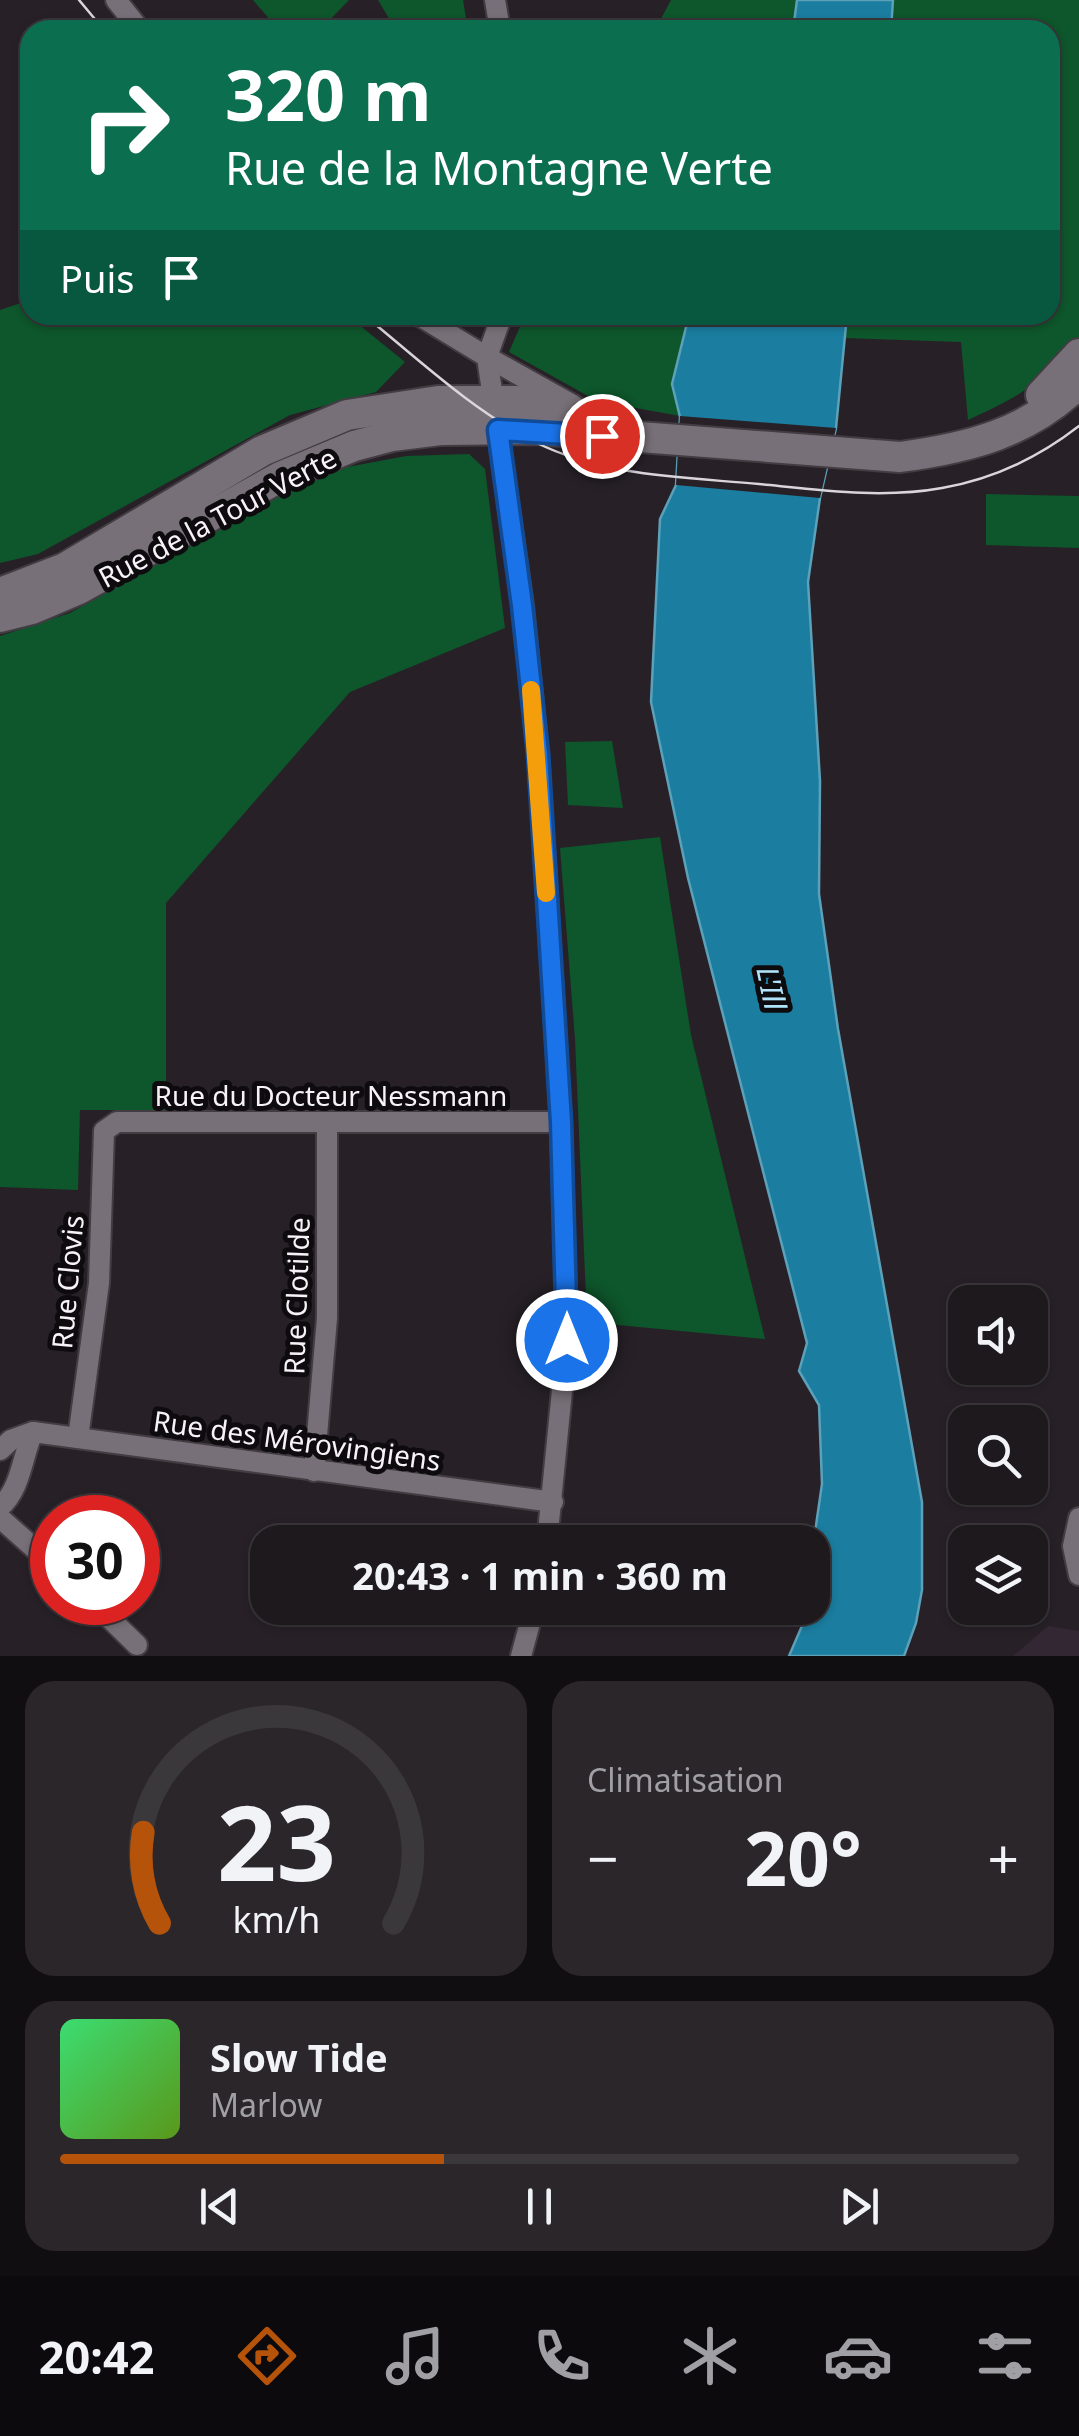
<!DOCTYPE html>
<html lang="fr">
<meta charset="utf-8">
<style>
body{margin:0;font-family:"Noto Sans",sans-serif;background:#2a262a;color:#f1f3f6;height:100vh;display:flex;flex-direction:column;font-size:38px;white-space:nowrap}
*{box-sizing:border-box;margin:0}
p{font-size:32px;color:#a0a0a4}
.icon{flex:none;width:55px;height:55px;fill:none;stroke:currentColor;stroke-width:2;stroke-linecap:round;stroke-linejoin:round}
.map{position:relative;height:1656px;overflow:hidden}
.sheet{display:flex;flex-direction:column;gap:25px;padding:25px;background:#100e10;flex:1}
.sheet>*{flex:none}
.guide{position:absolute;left:20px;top:20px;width:1040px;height:305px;border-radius:30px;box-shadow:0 2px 8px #0004,0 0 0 2px #3b383b;background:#0b6e4f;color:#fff;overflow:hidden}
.tools{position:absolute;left:948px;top:1285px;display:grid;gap:20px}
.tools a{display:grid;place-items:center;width:100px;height:100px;border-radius:20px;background:#1d191d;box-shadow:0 2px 8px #0004,0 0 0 2px #3b383b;font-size:50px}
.speed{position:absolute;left:30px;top:1495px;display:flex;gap:20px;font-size:50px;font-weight:700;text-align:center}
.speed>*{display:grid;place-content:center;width:130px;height:130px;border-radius:50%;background:#1d191d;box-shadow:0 2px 8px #0004,0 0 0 2px #3b383b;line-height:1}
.speed .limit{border:15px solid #d22;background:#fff;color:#111}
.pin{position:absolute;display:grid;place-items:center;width:85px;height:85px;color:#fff;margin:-42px;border:5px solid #fff;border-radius:50%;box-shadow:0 2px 10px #0007}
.me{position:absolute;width:110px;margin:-55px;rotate:0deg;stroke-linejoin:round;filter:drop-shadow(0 0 8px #0008)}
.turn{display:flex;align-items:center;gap:35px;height:210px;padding:0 40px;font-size:45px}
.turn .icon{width:130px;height:130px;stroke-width:2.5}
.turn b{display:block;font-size:70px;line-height:85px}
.then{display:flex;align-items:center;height:95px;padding:0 40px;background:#0003;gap:20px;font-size:38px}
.big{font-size:75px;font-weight:700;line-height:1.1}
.sheet .card{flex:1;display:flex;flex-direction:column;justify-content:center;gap:15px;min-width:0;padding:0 35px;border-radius:30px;background:#2a262a}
.sheet .dial{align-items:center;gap:0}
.dial svg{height:260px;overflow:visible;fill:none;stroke:#3b383b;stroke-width:7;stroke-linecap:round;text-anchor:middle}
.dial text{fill:#f1f3f6;stroke:none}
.song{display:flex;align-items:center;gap:30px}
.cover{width:120px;height:120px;border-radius:15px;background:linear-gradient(135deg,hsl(140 70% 55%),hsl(90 70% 35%))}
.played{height:10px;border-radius:5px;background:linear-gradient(90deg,#b45309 40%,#3b383b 40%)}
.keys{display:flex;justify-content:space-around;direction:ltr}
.heat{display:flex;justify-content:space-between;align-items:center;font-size:55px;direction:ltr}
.sheet .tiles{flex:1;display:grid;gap:25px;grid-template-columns:1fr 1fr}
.card:last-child{grid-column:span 2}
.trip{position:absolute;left:250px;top:1525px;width:580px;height:100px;border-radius:30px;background:#1d191d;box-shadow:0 2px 8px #0004,0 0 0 2px #3b383b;font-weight:700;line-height:100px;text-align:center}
.tabs{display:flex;height:160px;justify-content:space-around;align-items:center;background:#0c0a0c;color:#a0a0a4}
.tabs .icon{width:70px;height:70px}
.tabs .selected{color:#b45309}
.tabs b{font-size:45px;color:#f1f3f6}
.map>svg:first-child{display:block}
</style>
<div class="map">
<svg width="1079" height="1656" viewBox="0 0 1079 1656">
<rect width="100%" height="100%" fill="#272127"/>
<path fill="#322732" d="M1048 1626 1079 1631V1656H1013Z"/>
<g fill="#0e562b">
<path d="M253 0H349L320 30H279Z"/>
<path d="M378 0H463L468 30H396Z"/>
<path d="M671 0H797L793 30H655Z"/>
<path d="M893 0H1079V340C1042 383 1019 397 968 420L961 342 843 338 847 315H1050V30H891Z"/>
<path d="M30 300V315H347L405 362 376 392 290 415 38 554 0 563V310Z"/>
<path d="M525 315H689L672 384 680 416 597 401 509 352Z"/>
<path d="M469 454 485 469 505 628 350 692 166 903V1110H80L78 1190 0 1187V636L70 613 283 494 342 468 406 456Z"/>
<path d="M986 494 1079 496V548L986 545Z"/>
<path d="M612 741 623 808 568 805 565 742Z"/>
<path d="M660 837 691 1035 765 1339 587 1322 575 1039 560 848Z"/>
</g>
<g fill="#1b7d9f" stroke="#5da0b9" stroke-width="2.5">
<path d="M797 0H893L891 30H793Z"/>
<path d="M689 315H847L836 428 820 498 808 582 820 781 819 894 838 1029 922 1502V1590L916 1623 904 1656H789L808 1612 807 1608H812L813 1546 822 1484 819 1405 799 1371 807 1343 688 878 651 702 660 519 676 485 680 417 672 384Z"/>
</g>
<path fill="#272127" d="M680 416 836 428 820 498 676 485Z"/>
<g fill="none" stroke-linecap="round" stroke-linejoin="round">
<defs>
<g id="minor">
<path d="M116 0 140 30"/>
<path d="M495 0 500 30"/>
<path d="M418 315 487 357 523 605 538 753 561 1122 567 1340 547 1542"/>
<path d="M502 315 487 357 573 405"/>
<path d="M78 1438 99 1283 104 1131 117 1122H561"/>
<path d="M0 1450 11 1440 33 1432 553 1502"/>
<path d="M314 1471 327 1318V1123"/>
<path d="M0 1507C21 1489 22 1457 33 1432"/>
<path d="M0 1518 52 1564"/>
<path d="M1079 1518 1073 1546 1079 1575"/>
<path d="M93 1602 137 1645"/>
<path d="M521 1656 534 1608"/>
</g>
<g id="secondary">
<path d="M1041 395 1079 354"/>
<path d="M0 593 65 568 262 451 347 415 438 401H516L542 404 611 422"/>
<path d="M0 617 32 609 79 589 280 477 354 446 392 436 440 430 535 429 900 457C969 448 1028 433 1079 383"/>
</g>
</defs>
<use href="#minor" stroke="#433d43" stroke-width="24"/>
<use href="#secondary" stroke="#433d43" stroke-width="34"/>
<use href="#minor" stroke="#787078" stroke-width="20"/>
<use href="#secondary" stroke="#787078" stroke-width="30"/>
<g stroke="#dad5da" stroke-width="2.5">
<path d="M79 0 104 30"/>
<path d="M364 315C418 359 473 411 535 442 605 477 683 477 759 484 819 490 882 499 942 488 993 479 1038 458 1079 426"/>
</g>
</g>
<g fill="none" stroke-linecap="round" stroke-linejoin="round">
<defs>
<path id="route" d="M567 1340 561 1122 538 754 522 605 498 430 602 436"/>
</defs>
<use href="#route" stroke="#114b97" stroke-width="25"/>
<use href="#route" stroke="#1a73e8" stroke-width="18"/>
<path stroke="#f59e0b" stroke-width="18" d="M531 690 546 893"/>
</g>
<g text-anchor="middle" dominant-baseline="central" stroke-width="10" stroke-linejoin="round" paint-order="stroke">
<g font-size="28" fill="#f7f2f7" stroke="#0e0b0e">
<text transform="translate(217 517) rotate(-28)">Rue de la Tour Verte</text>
<text x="331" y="1095">Rue du Docteur Nessmann</text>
<text transform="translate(67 1282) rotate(-85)">Rue Clovis</text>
<text transform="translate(296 1296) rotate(-88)">Rue Clotilde</text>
<text transform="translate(297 1440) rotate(8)">Rue des Mérovingiens</text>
</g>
<g font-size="30" font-style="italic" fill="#b0e3fa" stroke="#0e0b0e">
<text transform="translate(772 988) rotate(78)">L'Ill</text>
</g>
</g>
</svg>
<div class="tools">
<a><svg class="icon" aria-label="sound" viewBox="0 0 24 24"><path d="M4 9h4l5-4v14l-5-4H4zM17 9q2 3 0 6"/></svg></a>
<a><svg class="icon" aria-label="search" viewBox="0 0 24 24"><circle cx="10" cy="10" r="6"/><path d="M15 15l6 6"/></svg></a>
<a><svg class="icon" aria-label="layers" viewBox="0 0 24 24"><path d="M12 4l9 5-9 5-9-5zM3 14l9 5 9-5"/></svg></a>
</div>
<div class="speed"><div class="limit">30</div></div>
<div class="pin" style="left:602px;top:436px;background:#d93025"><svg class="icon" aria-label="arrive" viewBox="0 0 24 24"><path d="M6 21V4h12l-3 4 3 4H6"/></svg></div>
<svg class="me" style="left:567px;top:1340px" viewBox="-20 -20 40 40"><circle r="17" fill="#1a73e8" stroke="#fff" stroke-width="3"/><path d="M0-11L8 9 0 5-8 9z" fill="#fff"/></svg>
<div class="trip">20:43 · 1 min · 360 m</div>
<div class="guide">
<div class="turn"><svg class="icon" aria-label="right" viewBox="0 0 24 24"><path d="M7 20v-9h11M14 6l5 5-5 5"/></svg><div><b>320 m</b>Rue de la Montagne Verte</div></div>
<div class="then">Puis<svg class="icon" aria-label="arrive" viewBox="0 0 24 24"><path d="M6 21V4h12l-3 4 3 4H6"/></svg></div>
</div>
</div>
<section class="sheet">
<div class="tiles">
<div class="card dial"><svg viewBox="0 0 100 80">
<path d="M14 69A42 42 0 1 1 86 69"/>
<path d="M14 69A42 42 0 0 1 9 41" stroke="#b45309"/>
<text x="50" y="56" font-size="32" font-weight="700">23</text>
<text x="50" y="72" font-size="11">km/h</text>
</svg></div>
<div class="card"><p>Climatisation</p>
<div class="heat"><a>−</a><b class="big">20°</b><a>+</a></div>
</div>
<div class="card">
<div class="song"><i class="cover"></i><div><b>Slow Tide</b><p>Marlow</p></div></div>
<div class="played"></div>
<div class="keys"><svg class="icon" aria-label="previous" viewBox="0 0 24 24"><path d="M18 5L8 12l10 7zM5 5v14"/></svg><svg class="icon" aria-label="pause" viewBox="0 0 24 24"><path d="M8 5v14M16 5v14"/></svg><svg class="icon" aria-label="next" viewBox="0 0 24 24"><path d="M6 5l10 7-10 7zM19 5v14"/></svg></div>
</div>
</div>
</section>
<nav class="tabs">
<b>20:42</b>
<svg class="icon selected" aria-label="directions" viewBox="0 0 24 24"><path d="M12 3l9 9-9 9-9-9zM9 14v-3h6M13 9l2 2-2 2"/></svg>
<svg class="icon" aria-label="music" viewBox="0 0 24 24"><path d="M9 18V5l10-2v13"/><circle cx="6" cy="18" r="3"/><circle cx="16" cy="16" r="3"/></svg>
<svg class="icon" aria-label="phone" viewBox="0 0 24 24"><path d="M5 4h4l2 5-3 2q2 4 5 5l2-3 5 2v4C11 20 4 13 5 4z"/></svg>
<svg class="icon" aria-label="climate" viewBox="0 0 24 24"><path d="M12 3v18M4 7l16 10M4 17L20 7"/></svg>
<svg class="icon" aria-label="car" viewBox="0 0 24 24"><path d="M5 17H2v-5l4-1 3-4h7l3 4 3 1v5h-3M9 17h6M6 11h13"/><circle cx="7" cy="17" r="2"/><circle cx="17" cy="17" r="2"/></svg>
<svg class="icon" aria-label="filters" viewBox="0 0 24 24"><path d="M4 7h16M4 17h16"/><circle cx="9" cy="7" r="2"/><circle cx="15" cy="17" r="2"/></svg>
</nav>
